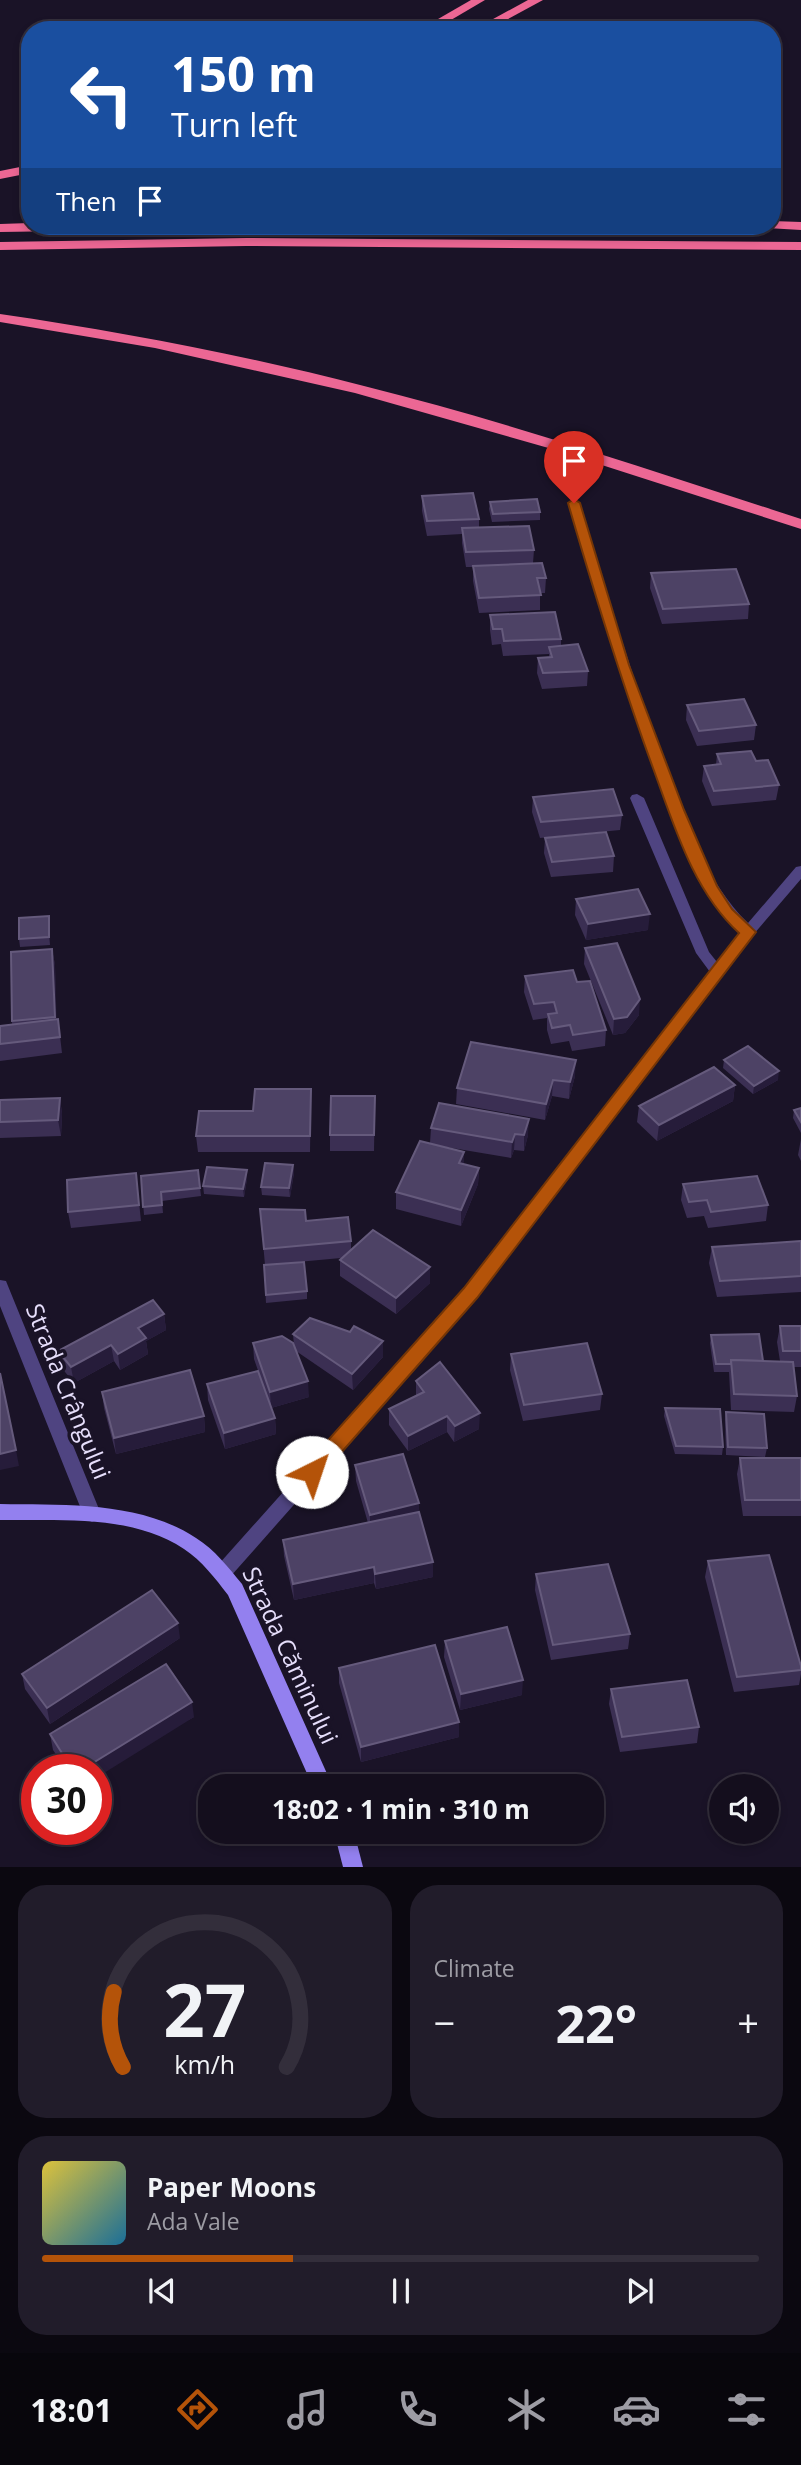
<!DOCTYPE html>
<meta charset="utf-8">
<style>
body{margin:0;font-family:"Open Sans",sans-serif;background:#211c2a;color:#f1f3f6;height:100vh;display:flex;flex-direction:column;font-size:26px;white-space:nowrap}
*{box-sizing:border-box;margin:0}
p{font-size:23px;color:#9d9ca4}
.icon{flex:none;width:38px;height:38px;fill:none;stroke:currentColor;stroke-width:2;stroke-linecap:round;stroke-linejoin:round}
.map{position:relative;height:1867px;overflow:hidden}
.details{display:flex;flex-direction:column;gap:18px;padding:18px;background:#0b0810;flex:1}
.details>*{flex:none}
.top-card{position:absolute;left:21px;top:21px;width:760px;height:214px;border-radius:28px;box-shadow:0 4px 10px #0003,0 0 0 2px #332e3b;background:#1a4fa0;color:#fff;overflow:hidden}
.controls{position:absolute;left:709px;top:1774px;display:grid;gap:14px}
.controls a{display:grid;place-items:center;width:70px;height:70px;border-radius:50%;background:#140e1d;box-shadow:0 4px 10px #0003,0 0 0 2px #332e3b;font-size:35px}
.speed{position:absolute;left:21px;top:1754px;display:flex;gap:14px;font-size:35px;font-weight:700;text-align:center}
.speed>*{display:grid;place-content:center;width:91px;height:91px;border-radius:50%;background:#140e1d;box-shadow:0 4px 10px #0003,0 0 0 2px #332e3b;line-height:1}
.speed .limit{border:10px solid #d22;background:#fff;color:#111}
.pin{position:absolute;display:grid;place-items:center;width:60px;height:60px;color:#fff;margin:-72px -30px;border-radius:50% 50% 50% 0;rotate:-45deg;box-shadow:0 0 7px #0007}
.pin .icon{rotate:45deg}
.me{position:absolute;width:77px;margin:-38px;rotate:41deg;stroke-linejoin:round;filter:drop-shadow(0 0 5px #0008)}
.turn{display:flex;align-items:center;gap:24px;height:147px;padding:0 35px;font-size:32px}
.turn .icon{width:91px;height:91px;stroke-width:2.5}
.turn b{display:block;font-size:49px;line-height:60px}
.then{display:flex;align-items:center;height:66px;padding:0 35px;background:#0003;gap:14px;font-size:26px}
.big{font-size:52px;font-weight:700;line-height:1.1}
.details .tile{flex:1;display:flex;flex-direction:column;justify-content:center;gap:10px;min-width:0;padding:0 24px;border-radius:28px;background:#211c2a}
.details .dial{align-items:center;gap:0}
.dial svg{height:182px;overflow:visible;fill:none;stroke:#332e3b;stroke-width:7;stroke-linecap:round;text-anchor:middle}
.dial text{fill:#f1f3f6;stroke:none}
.song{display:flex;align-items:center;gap:21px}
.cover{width:84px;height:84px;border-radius:10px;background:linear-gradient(135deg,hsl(50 70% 55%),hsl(200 70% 35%))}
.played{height:7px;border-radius:4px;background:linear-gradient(90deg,#b45309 35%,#332e3b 35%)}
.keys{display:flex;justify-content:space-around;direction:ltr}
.heat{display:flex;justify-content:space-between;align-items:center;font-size:38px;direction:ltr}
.details .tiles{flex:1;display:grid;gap:18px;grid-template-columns:1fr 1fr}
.tile:last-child{grid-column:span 2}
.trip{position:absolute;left:198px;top:1774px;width:406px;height:70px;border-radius:28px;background:#140e1d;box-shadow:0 4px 10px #0003,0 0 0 2px #332e3b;font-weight:700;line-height:70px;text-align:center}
.tabs{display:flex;height:112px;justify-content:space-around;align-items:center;background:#08060c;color:#9d9ca4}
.tabs .icon{width:49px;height:49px}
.tabs .on{color:#b45309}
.tabs b{font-size:32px;color:#f1f3f6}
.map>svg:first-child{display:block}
</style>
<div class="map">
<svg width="801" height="1867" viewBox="0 0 801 1867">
<rect width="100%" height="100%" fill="#1a1327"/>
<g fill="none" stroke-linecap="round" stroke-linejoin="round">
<g fill="#4f4481" fill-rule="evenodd">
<path d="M574 500 580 503C607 594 634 684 668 773 689 826 706 882 748 923L796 867 801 866V879L753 935 477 1298 230 1577 224 1579 218 1577 215 1571 218 1565 465 1288 710 972 696 953 630 798 632 795 637 794 644 798 709 952 717 962 740 932C696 888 677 830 655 773 622 685 595 594 568 503Z"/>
<path d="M0 1280 6 1281 8 1286 101 1514 98 1519 92 1522 86 1519 83 1514 0 1306Z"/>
</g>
<g fill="#9380ef" fill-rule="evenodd">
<path d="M0 1504C64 1505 140 1501 196 1538 215 1550 228 1567 242 1584L333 1787H313L228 1595C215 1578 202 1561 184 1549 132 1514 59 1521 0 1520Z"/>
<path d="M334 1832H354L363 1867H343Z"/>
</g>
<g fill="#ec6794" fill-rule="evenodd">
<path d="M471 0H485L434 30H419Z"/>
<path d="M528 0H543L488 30H473Z"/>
<path d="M30 165V173L0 179V171Z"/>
<path d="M772 221 801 222V230L767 228 766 226H772Z"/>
<path d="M30 223V226H141L134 230 0 232V224Z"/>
<path d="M246 238 801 242V250L246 246 0 250V242Z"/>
<path d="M0 314C123 332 244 355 364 386 512 423 656 472 801 519V529L552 449 355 393 155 348 0 322Z"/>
</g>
</g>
<g fill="#3b2f53">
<path d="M422 496 479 519V528L534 550 533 563 546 578 545 593H540V610L479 613 473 581V567H466L462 543V534L427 536 422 511Z"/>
<path d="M490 502 540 512V520L492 522 489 509Z"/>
<path d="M651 573 749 604 748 619 662 624 650 588Z"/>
<path d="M490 615 561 639V646L588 671 587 686 542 689 537 673 538 658 549 657V654L503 656 501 644 492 645 490 630Z"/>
<path d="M687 705 756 725 754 740 697 746 686 720Z"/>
<path d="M717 754 756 761 779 785 776 800 712 806 702 781 704 766 716 765Z"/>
<path d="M533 797 622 815 620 830 540 838 532 812Z"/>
<path d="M545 838 614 856 613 872 551 877 544 853Z"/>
<path d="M576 899 648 930 586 940 575 915Z"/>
<path d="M50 924V945L20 947 19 939Z"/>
<path d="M585 948 639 1015 625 1033 613 1035 584 964Z"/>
<path d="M52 949 55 965 56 1019H58L62 1053 0 1061V1026L12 1024V1021Z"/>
<path d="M525 976 577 982 606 1030 605 1046 572 1051 569 1041 551 1044 547 1030V1018L533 1020 524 992Z"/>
<path d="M724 1060 778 1080 753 1094 723 1068Z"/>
<path d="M575 1076 569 1099 552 1096 545 1120 456 1104 457 1088Z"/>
<path d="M735 1085 733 1101 657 1141 637 1122 639 1106Z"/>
<path d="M311 1089 310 1152H198L196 1136 253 1111Z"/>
<path d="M375 1096 374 1151H330V1135Z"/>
<path d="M60 1098 62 1114 61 1136 0 1138V1100Z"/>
<path d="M801 1108V1133L793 1118 794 1110Z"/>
<path d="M431 1128 528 1135 524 1151 514 1150 511 1158 440 1146 464 1152V1165L479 1168 478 1184 461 1226 396 1209V1192L430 1143Z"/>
<path d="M801 1139V1161L798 1155Z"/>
<path d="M293 1165 294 1173 290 1197 262 1195 261 1187Z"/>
<path d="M198 1170 201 1196 162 1201 163 1213 144 1215 141 1176Z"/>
<path d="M247 1170V1179L244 1197 204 1194 203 1186Z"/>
<path d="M136 1173 141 1221 71 1228 68 1212Z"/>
<path d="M683 1184 768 1205 766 1221 708 1228 704 1216 687 1218 681 1200Z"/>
<path d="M260 1209 306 1221 351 1241V1250L430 1283 396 1314 340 1276V1260L341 1258 265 1265Z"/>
<path d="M801 1241V1292L717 1297 709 1263 712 1247Z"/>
<path d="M264 1265 307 1291V1299L266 1303Z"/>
<path d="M164 1314 166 1330 146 1341 148 1354 120 1370 114 1361 74 1383 61 1367 58 1351Z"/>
<path d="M780 1326H801V1367H794L797 1396 794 1412 731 1410 729 1372H714L710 1343 711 1335 763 1361H780L777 1342Z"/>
<path d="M350 1332 383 1341V1357L353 1390 296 1351 309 1397 271 1408 254 1359 253 1343 294 1346 293 1334Z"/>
<path d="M511 1354 602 1394 600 1410 523 1421 510 1370Z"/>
<path d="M416 1381 479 1429 454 1442 447 1432 408 1451 389 1425V1409L416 1396Z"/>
<path d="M207 1384 275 1418 276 1434 225 1449 208 1400Z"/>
<path d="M102 1392 204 1416 205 1432 116 1454 104 1408Z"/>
<path d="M665 1408 723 1447 722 1455 675 1454 664 1416Z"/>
<path d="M726 1412 767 1448 765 1457 726 1455 725 1420Z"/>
<path d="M740 1458H801V1516H743L737 1474Z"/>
<path d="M355 1465 419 1503V1512L433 1577 376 1589 374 1583 294 1600 284 1556 283 1540 368 1523 356 1481Z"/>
<path d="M708 1561 801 1666V1674L799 1685 734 1692 705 1577Z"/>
<path d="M536 1574 630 1634 628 1649 551 1660 535 1590Z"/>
<path d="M180 1638 50 1724 25 1689 22 1674Z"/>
<path d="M445 1641 522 1695 460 1710 444 1657Z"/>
<path d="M339 1668 459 1737 361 1762 339 1683Z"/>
<path d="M611 1689 699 1727 697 1743 620 1752 609 1704Z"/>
<path d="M194 1717 96 1769H66L53 1750 50 1734Z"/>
</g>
<g fill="#261c3a">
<path d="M650 914 648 930 586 940 588 924Z"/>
<path d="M49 916 50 924V945L49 937Z"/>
<path d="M52 949 55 965 57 1033 55 1017Z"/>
<path d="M640 999 639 1015 625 1033 613 1035 614 1019Z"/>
<path d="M576 1060 575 1076 569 1099 570 1082Z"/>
<path d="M779 1071 778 1080 753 1094 754 1086Z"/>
<path d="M553 1080 552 1096 545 1120 546 1104Z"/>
<path d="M735 1085 733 1101 657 1141 659 1125Z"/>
<path d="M60 1098 62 1114 61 1136 58 1120Z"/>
<path d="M529 1119 528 1135 524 1151V1135Z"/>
<path d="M515 1134 514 1150 511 1158 512 1142Z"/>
<path d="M464 1152V1168L459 1163Z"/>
<path d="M293 1165 294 1173 290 1197 289 1188Z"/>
<path d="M479 1168 478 1184 461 1226V1210Z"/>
<path d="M247 1170V1179L244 1197 243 1189Z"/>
<path d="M430 1267V1283L396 1314V1298Z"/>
<path d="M164 1314 166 1330 146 1341 148 1354 120 1370 118 1354 138 1328Z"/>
<path d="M383 1341V1357L353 1390 352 1374Z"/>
<path d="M111 1345 114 1361 74 1383 71 1367Z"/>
<path d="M308 1381 309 1397 271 1408 270 1392Z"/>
<path d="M480 1413 479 1429 454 1442 455 1426Z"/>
<path d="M204 1416 205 1432 116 1454 114 1438Z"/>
<path d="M447 1416V1432L408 1451V1436Z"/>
<path d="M275 1418 276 1434 225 1449 224 1433Z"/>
<path d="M16 1450 19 1466 0 1470V1454Z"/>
<path d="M419 1503V1519L370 1530V1515Z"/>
<path d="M433 1562V1577L376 1589 375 1574Z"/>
<path d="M374 1567V1583L294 1600 293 1584Z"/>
<path d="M178 1623 180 1638 50 1724 47 1708Z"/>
<path d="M523 1680 522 1695 460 1710 461 1694Z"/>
<path d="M192 1702 194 1717 96 1778V1769H83Z"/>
<path d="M459 1722V1737L361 1762V1747Z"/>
</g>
<g fill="#4d4265" stroke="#655a7c" stroke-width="2">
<path d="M473 493 479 519 427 521 422 496Z"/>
<path d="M537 499 540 512 493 514 490 502Z"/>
<path d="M529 526 534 550 466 552 462 528Z"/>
<path d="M542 563 546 578H537L541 595 479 598 473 566Z"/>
<path d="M736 569 749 604 663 609 651 573Z"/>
<path d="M555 612 561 639 504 641 502 629H493L490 615Z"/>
<path d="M578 644 588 671 543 673 538 658 552 657 549 647Z"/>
<path d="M744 699 756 725 699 731 687 705Z"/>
<path d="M751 751 756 761 768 760 779 785 714 791 704 766 721 764 717 754Z"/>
<path d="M613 789 622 815 541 822 533 797Z"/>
<path d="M606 832 614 856 552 862 545 838Z"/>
<path d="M638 889 650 914 588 924 576 899Z"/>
<path d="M49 916V937L19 939V918Z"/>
<path d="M617 943 640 999 627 1017 614 1019 585 948Z"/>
<path d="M52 949 55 1017 12 1021 11 952Z"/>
<path d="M573 970 577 982 590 981 606 1030 573 1035 570 1025 552 1028 548 1014 557 1013 554 1002 534 1004 525 976Z"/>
<path d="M58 1019 60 1037 0 1044V1026Z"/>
<path d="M471 1042 576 1060 570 1082 553 1080 546 1104 457 1088Z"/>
<path d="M748 1046 779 1071 754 1086 724 1060Z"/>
<path d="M714 1067 735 1085 659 1125 639 1106Z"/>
<path d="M255 1089H311L310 1136H196L199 1111H253Z"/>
<path d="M331 1096H375L374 1135H330Z"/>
<path d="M60 1098 58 1120 0 1122V1100Z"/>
<path d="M439 1103 529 1119 524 1135 515 1134 512 1142 431 1128Z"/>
<path d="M801 1108V1122L794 1110Z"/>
<path d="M420 1141 464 1152 459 1163 479 1168 461 1210 396 1192Z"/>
<path d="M265 1163 293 1165 289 1188 261 1187Z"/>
<path d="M207 1167 247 1170 243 1189 203 1186Z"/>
<path d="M198 1170 200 1188 161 1192 162 1205 143 1207 141 1176Z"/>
<path d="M136 1173 139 1205 68 1212 67 1180Z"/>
<path d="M757 1176 768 1205 711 1212 707 1200 689 1202 683 1184Z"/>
<path d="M260 1209 305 1210 306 1221 348 1217 351 1241 264 1249Z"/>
<path d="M373 1230 430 1267 396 1298 340 1260Z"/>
<path d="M801 1241V1276L720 1281 712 1247Z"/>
<path d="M304 1262 307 1291 266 1295 264 1265Z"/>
<path d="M153 1300 164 1314 138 1328 146 1338 118 1354 111 1345 71 1367 58 1351Z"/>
<path d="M310 1318 350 1332 354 1326 383 1341 352 1374 293 1334Z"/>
<path d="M780 1326H801V1351H783Z"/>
<path d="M759 1334 763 1361 731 1360V1364H716L711 1335Z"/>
<path d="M282 1336 293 1343 308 1381 270 1392 253 1343Z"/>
<path d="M587 1343 602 1394 524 1405 511 1354Z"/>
<path d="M731 1360 793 1362 797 1396 734 1394Z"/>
<path d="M440 1362 480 1413 455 1426 447 1416 408 1436 389 1409 424 1392 416 1381Z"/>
<path d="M190 1370 204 1416 114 1438 102 1392Z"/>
<path d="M258 1371 275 1418 224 1433 207 1384Z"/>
<path d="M0 1373 16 1450 0 1454Z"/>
<path d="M665 1408 720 1409 723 1447 676 1446Z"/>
<path d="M726 1412 764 1414 767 1448 728 1447Z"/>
<path d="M403 1454 419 1503 370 1515 355 1465Z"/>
<path d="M740 1458H801V1500H745Z"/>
<path d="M419 1512 433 1562 375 1574 374 1567 293 1584 283 1540Z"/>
<path d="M769 1555 801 1666V1670L737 1677 708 1561Z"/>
<path d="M608 1564 630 1634 553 1645 536 1574Z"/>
<path d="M152 1590 178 1623 47 1708 22 1674Z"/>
<path d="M507 1627 523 1680 461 1694 445 1641Z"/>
<path d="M435 1645 459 1722 361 1747 339 1668Z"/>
<path d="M166 1664 192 1702 83 1769H72L50 1734Z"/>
<path d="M687 1680 699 1727 622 1737 611 1689Z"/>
</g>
<path fill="#b45309" stroke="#753606" stroke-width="2" d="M574 499 580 503 629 665 684 810 717 886 732 909 756 932 477 1298 319 1478 312 1480 305 1478 302 1472 305 1466 464 1288 739 933C693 891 674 825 653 768 621 681 594 592 568 503Z"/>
<g text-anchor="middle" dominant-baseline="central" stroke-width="7" stroke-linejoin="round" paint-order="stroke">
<g font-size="24" fill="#e6defb" stroke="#1a1327">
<text transform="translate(69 1391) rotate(68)">Strada Crângului</text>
<text transform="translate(291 1655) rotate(65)">Strada Căminului</text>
</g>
</g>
</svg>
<div class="controls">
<a><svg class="icon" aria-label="sound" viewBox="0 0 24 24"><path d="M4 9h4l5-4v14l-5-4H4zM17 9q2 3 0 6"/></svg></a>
</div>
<div class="speed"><div class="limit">30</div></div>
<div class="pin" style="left:574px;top:503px;background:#d93025"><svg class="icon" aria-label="arrive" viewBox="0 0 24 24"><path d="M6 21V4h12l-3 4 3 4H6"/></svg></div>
<svg class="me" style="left:312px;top:1472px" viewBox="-20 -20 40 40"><circle r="19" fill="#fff"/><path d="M0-13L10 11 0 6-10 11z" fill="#b45309"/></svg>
<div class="trip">18:02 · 1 min · 310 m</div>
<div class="top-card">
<div class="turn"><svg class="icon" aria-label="left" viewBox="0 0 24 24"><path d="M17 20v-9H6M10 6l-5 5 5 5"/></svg><div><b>150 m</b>Turn left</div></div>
<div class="then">Then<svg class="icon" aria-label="arrive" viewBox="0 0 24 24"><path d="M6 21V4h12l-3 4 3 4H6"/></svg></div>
</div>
</div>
<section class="details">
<div class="tiles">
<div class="tile dial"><svg viewBox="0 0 100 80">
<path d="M14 69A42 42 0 1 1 86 69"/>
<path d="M14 69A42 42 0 0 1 10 36" stroke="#b45309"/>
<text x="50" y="56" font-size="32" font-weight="700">27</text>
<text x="50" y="72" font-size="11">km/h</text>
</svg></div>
<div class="tile"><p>Climate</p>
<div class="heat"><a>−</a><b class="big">22°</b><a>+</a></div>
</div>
<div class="tile">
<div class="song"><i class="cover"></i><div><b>Paper Moons</b><p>Ada Vale</p></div></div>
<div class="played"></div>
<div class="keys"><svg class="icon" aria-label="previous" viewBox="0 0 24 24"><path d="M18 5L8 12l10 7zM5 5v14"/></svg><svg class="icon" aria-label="pause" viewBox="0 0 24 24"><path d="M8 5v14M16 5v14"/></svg><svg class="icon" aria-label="next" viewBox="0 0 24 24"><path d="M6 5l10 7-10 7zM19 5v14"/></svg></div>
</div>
</div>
</section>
<nav class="tabs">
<b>18:01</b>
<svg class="icon on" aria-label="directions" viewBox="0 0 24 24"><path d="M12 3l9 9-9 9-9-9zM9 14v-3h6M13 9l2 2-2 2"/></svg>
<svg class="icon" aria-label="music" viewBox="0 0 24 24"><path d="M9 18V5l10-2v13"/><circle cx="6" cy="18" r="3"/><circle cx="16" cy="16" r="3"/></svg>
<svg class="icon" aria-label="phone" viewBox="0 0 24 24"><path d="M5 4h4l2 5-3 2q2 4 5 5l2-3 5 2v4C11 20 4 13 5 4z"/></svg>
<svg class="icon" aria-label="climate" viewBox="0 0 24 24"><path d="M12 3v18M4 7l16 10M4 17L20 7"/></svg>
<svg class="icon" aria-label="car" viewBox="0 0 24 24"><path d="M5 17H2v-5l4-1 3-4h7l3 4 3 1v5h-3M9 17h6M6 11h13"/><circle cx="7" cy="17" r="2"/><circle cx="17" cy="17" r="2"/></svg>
<svg class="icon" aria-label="filters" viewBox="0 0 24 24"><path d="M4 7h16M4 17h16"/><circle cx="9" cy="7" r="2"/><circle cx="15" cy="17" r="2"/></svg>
</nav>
